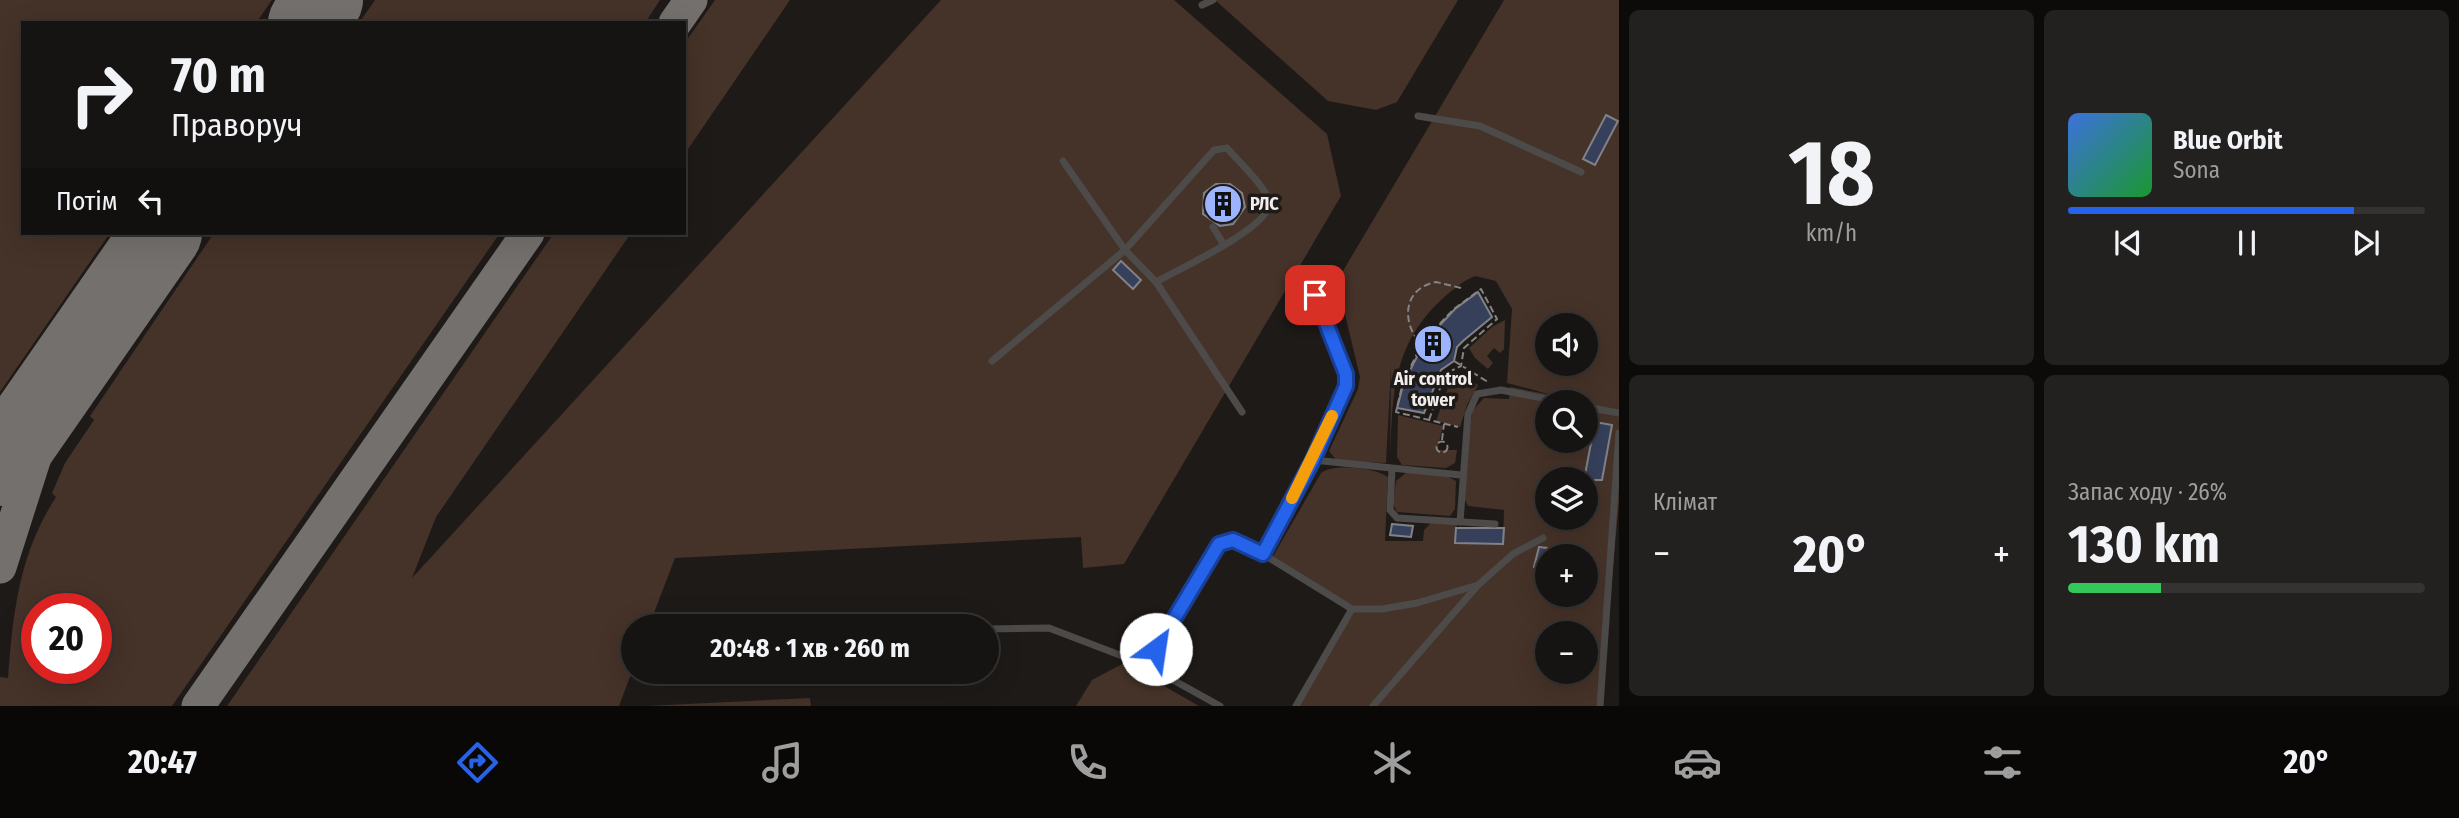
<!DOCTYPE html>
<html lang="uk">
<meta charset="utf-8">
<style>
body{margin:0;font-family:"Fira Sans Condensed",sans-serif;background:#232120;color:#f1f3f6;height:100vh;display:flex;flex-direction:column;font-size:26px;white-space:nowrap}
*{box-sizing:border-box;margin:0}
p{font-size:23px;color:#9e9e9f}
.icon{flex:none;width:38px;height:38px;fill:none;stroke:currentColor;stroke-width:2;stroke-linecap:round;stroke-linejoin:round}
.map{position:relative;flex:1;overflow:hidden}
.panel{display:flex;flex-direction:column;gap:10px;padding:10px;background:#0c0b0a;width:840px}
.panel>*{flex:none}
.hud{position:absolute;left:21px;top:21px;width:665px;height:214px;border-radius:0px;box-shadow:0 7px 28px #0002,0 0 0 2px #353332;background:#161412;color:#f1f3f6;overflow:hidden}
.controls{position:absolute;left:1535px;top:313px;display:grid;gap:14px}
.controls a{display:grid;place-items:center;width:63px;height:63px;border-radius:50%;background:#161412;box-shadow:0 7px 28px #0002,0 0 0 2px #353332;font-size:35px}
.speed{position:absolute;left:21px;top:593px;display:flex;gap:14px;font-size:35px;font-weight:700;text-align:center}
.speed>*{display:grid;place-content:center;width:91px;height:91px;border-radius:50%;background:#161412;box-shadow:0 7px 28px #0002,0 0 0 2px #353332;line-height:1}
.speed .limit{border:10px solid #d22;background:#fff;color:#111}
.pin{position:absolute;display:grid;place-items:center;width:60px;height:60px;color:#fff;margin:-30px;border-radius:14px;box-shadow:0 4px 10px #0006}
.me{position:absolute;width:77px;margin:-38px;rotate:31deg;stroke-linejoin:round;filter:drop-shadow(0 0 5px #0008)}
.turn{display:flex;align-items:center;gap:24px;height:147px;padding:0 35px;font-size:32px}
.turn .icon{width:91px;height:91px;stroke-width:2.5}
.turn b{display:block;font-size:49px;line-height:60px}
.then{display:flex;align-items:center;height:66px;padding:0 35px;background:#0003;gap:14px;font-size:26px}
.big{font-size:52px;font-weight:700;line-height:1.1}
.panel .card{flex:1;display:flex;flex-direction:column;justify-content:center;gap:10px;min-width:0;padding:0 24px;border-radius:10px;background:#232120}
.panel .dial{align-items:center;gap:0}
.dial b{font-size:91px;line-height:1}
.song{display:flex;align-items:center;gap:21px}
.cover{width:84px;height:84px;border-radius:10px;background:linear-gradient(135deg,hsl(220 70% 55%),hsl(130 70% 35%))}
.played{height:7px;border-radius:4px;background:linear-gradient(90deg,#2563eb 80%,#353332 80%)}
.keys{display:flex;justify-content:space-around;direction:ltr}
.heat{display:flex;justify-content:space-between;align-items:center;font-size:38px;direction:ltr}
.charge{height:10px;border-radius:5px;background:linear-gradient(90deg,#34c759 26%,#353332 0)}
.panel .tiles{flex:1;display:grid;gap:10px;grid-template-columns:repeat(2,1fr)}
.trip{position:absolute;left:621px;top:614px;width:378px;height:70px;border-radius:35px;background:#161412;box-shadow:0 7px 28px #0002,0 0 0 2px #353332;font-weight:700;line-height:70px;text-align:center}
.dock{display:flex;height:112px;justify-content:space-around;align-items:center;background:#090807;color:#9e9e9f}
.dock .icon{width:49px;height:49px}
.dock .on{color:#2563eb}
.dock b{font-size:32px;color:#f1f3f6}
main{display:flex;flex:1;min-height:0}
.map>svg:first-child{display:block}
</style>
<main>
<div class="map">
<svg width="1619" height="706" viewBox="0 0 1619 706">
<rect width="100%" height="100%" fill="#1e1a18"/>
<g fill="#453228" fill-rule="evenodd">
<path d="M0 0H272L256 23H23V233H110L0 392Z"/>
<path d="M375 0H660L645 23H359Z"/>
<path d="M715 0H790L684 155V44Z"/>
<path d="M941 0H1174L1327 134 1341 196 1124 564 1083 568 1081 537 675 558 649 626H634L633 669 619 706H227L554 233H631L436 517 412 578Z"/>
<path d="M1215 0H1458L1397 102 1376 110 1328 101Z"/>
<path d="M1504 0H1619V502L1600 706H1299L1355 610 1272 558 1321 473C1333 463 1376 468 1388 477L1385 541H1423L1424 530 1431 523 1457 524 1455 542 1503 543 1504 510 1468 506 1463 496 1472 411 1484 398 1509 399 1510 387 1552 395 1507 383 1512 309 1496 281 1475 276C1462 281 1450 292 1440 301 1390 349 1393 399 1390 463L1391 367 1386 463 1337 461 1329 451 1358 389 1360 377 1337 281ZM1547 326H1586V364H1547ZM1547 402H1586V441H1547ZM1547 480H1586V518H1547ZM1547 556H1586V595H1547ZM1547 634H1586V672H1547Z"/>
<path d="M214 233H500L172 706H0V677L8 678C13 612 19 554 56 497L52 493 65 463 94 420 90 416ZM37 609H96V668H37Z"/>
<path d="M1505 320 1504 349 1500 353 1494 348 1487 356 1493 363 1488 369 1475 358 1469 348 1492 327Z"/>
<path d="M1453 374 1463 376 1478 385 1467 405 1460 427 1436 421Z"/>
<path d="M1398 415 1443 426 1437 450H1457L1455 463 1446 468 1402 465 1397 457Z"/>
<path d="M1407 472 1448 477 1456 481 1455 509 1450 516 1397 512 1393 504 1396 481Z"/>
<path d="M1124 663 1199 706H1076L1092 680Z"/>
<path d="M810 698 811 706H647Z"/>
</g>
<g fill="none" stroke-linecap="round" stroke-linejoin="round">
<g stroke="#74706e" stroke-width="33">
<path d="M675 23 691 0"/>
<path d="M0 567 37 451 54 413 134 273"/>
<path d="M198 706 528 233"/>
</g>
<g stroke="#74706e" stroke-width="80">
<path d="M308 23 323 0"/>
<path d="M0 466 162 233"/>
</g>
</g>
<g fill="#36405b" stroke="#808287" stroke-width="2">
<path d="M1606 115 1618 121 1595 165 1583 159Z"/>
<path d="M1216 184H1230L1242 193 1245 207 1233 224 1220 226 1203 214 1204 193Z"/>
<path d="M1121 261 1141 280 1133 289 1113 270Z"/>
<path d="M1478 292 1492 317 1463 341 1457 347 1454 361 1441 370 1424 413 1397 408 1404 382 1425 341 1455 309Z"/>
<path d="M1595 422 1612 425 1602 480H1584Z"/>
<path d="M1392 524 1413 526 1411 537 1390 535Z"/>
<path d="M1456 528H1504L1503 544 1455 543Z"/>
<path d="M1539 547 1547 548V570L1534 567Z"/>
</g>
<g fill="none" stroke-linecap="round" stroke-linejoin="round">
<g stroke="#878382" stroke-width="2" stroke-dasharray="7 3.5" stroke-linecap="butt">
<path d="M1418 341C1401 318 1405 288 1436 282L1461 288"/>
<path d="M1454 361 1488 382"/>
<path d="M1429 420 1445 374 1461 366 1464 348 1497 319 1481 289 1454 309 1428 336 1423 332 1418 341 1422 344 1403 382 1396 412 1458 427"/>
<path d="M1442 440 1444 424"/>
<circle cx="1442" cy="447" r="5.5"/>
</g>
<g stroke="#4d4b49" stroke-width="7">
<path d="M1202 5 1213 0"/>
<path d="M1418 116 1480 126 1581 172"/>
<path d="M1213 227 1224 245"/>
<path d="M1156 282C1177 270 1269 228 1269 204 1269 189 1237 160 1227 148L1214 150 1125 250 1156 282 1242 412"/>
<path d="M992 361 1125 250 1063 161"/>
<path d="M1586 407 1619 413"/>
<path d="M1313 460 1461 475"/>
<path d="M1392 469 1390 510 1397 518 1495 524"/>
<path d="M1460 522 1468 414 1477 394 1501 390 1563 402"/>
<path d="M1263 554 1313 460 1346 386V374L1315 295"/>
<path d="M1352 609H1382L1417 603 1478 585 1513 554 1543 538"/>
<path d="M987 629 1049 628 1146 665"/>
<path d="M1220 706 1146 665 1219 544 1232 539 1263 554 1352 609 1296 706"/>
<path d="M1373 706 1478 585"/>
<path d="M1600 706 1619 433"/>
</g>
</g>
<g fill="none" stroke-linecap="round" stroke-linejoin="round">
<defs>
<path id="route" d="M1156 649 1219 544 1233 540 1263 554 1313 460 1346 386V374L1315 295"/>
</defs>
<use href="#route" stroke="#184099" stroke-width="18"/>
<use href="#route" stroke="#2563eb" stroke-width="12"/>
<path stroke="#f59e0b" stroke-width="12" d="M1292 498 1332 416"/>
</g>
<defs>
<symbol id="building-disc" viewBox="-11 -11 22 22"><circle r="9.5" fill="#9bb4fd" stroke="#1e1a18"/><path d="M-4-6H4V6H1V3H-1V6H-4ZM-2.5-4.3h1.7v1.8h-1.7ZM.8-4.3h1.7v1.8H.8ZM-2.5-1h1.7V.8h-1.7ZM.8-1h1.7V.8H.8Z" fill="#111"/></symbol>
</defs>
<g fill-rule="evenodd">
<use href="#building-disc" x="1201" y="182" width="44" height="44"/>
<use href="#building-disc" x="1411" y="322" width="44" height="44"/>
</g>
<g text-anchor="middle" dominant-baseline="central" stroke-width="7" stroke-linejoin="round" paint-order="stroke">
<g font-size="18" font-weight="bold" fill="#f0edec" stroke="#1e1a18" text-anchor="start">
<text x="1250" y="204">РЛС</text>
<text x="1433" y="379" text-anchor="middle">Air control<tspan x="1433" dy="21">tower</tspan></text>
</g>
</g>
</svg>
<div class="controls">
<a><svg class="icon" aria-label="sound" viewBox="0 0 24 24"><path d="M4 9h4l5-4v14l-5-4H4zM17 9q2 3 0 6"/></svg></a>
<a><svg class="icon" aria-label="search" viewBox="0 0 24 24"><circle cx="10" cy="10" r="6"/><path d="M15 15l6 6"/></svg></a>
<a><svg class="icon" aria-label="layers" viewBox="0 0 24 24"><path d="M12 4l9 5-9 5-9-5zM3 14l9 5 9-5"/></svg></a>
<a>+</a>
<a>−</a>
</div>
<div class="speed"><div class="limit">20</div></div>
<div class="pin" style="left:1315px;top:295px;background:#d93025"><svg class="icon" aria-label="arrive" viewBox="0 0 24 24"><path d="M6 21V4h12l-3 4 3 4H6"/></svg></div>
<svg class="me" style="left:1156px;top:649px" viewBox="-20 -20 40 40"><circle r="19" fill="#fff"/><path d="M0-13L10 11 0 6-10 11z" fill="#2563eb"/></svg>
<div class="trip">20:48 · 1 хв · 260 m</div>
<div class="hud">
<div class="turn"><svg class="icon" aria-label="right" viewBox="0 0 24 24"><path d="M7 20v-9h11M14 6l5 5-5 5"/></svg><div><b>70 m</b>Праворуч</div></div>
<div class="then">Потім<svg class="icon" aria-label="left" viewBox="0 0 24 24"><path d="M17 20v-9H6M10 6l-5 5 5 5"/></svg></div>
</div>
</div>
<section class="panel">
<div class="tiles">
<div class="card dial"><b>18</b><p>km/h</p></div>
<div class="card">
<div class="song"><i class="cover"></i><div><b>Blue Orbit</b><p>Sona</p></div></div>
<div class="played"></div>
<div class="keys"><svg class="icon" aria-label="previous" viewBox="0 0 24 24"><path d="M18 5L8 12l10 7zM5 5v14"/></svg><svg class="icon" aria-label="pause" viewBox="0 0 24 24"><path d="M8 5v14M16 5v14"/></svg><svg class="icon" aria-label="next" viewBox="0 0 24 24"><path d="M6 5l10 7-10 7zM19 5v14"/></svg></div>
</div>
<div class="card"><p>Клімат</p>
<div class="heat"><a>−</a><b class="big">20°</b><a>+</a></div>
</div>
<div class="card"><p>Запас ходу · 26%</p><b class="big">130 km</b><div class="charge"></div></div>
</div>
</section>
</main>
<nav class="dock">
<b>20:47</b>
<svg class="icon on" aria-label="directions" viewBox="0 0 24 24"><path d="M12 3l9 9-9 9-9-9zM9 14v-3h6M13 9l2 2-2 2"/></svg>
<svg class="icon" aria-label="music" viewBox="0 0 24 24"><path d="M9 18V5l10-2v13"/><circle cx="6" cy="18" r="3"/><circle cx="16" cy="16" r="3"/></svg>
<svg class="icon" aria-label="phone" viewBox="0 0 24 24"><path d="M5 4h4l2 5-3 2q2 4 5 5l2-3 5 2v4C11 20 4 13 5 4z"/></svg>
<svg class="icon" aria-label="climate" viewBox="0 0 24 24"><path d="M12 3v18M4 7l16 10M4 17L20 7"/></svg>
<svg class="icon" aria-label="car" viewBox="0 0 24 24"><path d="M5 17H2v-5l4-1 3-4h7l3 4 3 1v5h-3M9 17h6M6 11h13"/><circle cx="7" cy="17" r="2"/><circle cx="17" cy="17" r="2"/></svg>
<svg class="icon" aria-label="filters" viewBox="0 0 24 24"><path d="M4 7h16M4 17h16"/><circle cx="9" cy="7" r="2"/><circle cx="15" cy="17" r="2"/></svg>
<b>20°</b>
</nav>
